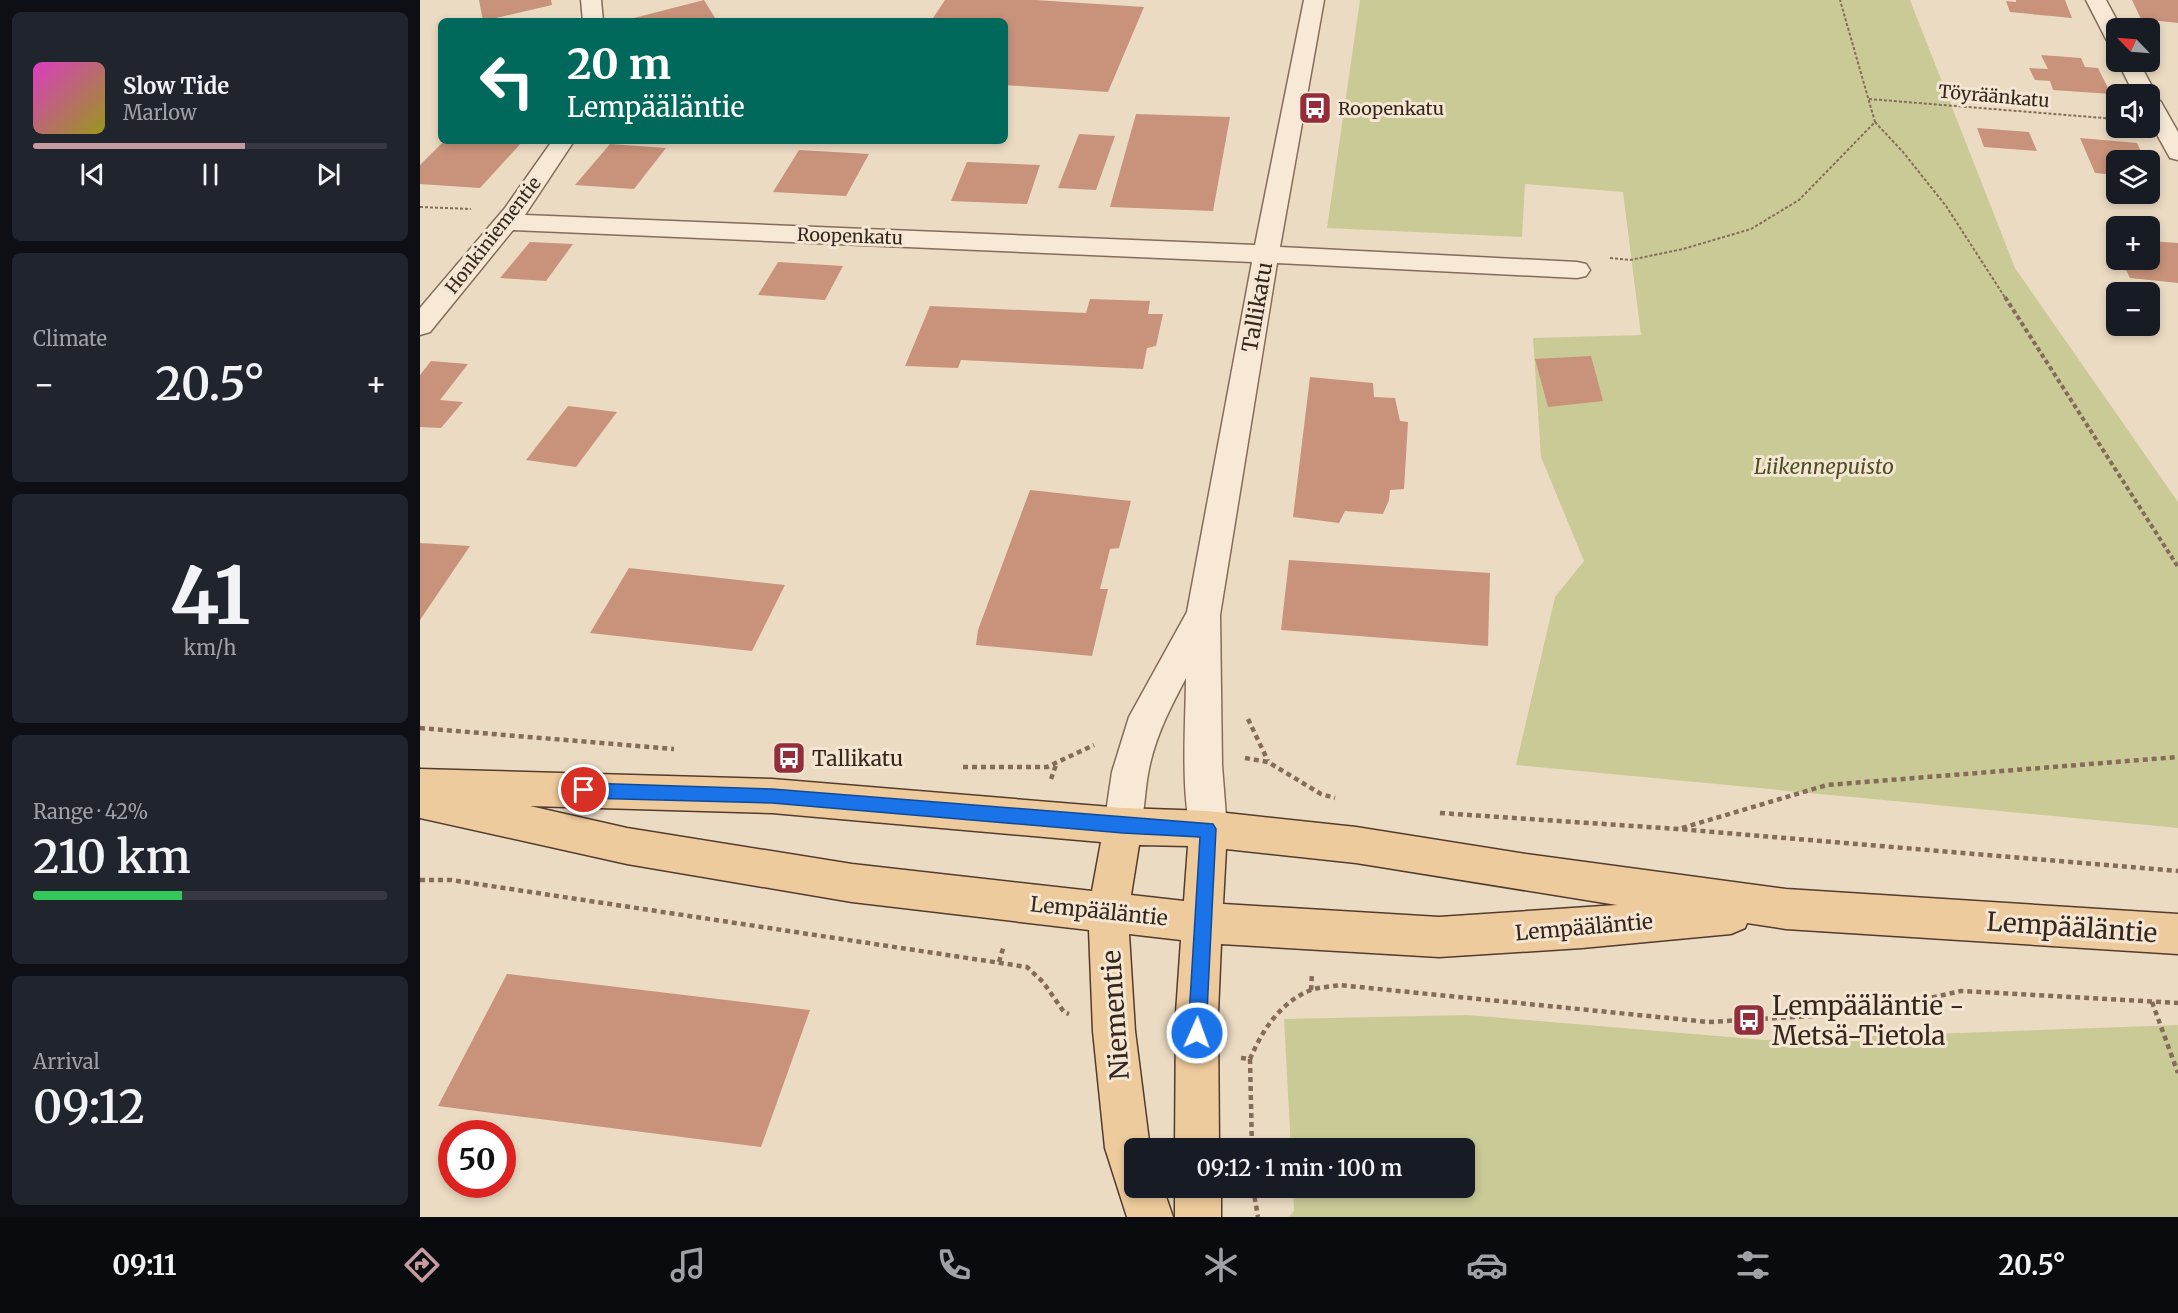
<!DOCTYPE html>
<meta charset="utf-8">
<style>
body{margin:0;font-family:Merriweather,serif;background:#20242c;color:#f1f3f6;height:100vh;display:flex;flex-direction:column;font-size:22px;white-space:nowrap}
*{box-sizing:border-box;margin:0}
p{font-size:20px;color:#9ea1a6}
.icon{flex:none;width:33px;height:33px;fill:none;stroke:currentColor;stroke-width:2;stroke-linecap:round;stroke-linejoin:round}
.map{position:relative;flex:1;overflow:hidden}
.drawer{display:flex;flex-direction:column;gap:12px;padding:12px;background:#0d0f14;width:420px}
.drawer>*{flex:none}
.hud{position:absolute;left:18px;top:18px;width:570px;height:126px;border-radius:9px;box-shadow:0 3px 9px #0003;background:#00695c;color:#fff;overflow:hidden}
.needle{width:39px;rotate:295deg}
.buttons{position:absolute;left:1686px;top:18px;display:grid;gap:12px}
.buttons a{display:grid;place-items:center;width:54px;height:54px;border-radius:9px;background:#171b24;box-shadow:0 3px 9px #0003;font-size:30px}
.speed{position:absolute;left:18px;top:1120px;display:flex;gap:12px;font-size:30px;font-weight:700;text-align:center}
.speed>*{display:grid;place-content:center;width:78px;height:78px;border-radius:50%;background:#171b24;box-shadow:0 3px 9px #0003;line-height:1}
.speed .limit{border:9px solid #d22;background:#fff;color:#111}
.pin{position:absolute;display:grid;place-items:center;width:51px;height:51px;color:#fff;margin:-26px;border:3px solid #fff;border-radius:50%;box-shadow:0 2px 6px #0007}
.me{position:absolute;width:66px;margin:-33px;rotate:2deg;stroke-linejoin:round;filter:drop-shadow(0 0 4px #0008)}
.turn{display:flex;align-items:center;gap:21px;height:126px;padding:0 30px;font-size:27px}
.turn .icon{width:78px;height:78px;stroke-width:2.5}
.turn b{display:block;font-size:42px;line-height:51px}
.big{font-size:45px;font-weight:600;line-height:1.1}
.drawer .tile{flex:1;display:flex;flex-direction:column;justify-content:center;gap:9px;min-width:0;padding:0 21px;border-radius:9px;background:#20242c}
.drawer .dial{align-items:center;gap:0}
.dial b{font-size:78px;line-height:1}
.song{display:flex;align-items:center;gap:18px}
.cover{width:72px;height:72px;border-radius:9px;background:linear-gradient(135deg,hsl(310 70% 55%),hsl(60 70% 35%))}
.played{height:6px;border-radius:3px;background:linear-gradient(90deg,#c69aa1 60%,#363941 60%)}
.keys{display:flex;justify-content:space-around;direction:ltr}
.heat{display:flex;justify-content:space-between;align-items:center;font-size:33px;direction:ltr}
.charge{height:9px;border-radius:4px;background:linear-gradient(90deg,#34c759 42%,#363941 0)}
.trip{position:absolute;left:704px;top:1138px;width:351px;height:60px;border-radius:9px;background:#171b24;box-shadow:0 3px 9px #0003;font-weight:600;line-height:60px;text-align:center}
.tab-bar{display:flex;height:96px;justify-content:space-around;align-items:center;background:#090b0e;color:#9ea1a6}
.tab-bar .icon{width:42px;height:42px}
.tab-bar .selected{color:#c69aa1}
.tab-bar b{font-size:27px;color:#f1f3f6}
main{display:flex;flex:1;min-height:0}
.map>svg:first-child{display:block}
</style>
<main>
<section class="drawer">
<div class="tile">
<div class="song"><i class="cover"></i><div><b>Slow Tide</b><p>Marlow</p></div></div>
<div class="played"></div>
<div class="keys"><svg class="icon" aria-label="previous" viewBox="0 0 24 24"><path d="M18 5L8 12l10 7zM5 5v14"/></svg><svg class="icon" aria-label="pause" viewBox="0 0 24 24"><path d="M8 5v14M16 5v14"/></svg><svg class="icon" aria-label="next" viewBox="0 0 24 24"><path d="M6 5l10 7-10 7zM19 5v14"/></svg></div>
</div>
<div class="tile"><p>Climate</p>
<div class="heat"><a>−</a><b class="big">20.5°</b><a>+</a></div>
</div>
<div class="tile dial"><b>41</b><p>km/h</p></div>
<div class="tile"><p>Range · 42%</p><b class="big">210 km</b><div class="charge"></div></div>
<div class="tile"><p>Arrival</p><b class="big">09:12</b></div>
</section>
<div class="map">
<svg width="1758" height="1217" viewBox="0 0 1758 1217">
<rect width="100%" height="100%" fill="#ecdbc3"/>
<g fill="#caca97">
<path d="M940 0H1490L1595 268 1758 502V828L1096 765 1135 597 1164 561 1121 457 1113 338 1221 335 1203 192 1105 184 1102 237 907 228Z"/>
<path d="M1047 1015 1345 1040 1758 1025V1217H868L874 1211 873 1188H1044V1149H871L864 1019Z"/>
</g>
<g fill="#c9927a">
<path d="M59 0H131L132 5 63 21Z"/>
<path d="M284 0 297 21H215L214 18Z"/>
<path d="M525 0H615L724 7 688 92 585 85V21H511Z"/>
<path d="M1596 0H1645L1652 18 1590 12 1586 1 1596 2Z"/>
<path d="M1712 0H1758V23L1721 19Z"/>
<path d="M1621 55 1661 58 1665 67 1678 68 1691 94 1633 90 1630 81 1615 80 1609 68 1628 69Z"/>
<path d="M716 114 810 117 793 211 690 207Z"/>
<path d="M1557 128 1609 132 1617 151 1564 147Z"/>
<path d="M659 134 695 136 676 190 638 188Z"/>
<path d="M1660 138 1717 143 1725 160H1696V175L1675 173Z"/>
<path d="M24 141H103L60 188 0 184V165Z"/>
<path d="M190 144 246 148 214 189 155 185Z"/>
<path d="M379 150 449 154 426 196 353 192Z"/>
<path d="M547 162 620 165 607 204 531 201Z"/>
<path d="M1730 241 1758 243V283L1710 278 1701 260H1730Z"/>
<path d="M110 242 153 244 126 281 80 278Z"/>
<path d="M358 262 423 266 405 300 338 295Z"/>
<path d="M670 299 730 301 728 314H743L736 346 727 348 723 369 541 360 538 368 485 366 510 306 666 313Z"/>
<path d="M1171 356 1183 401 1128 407 1115 359Z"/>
<path d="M11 361 48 364 20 400 43 402 21 428 0 427V375Z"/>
<path d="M890 377 953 383 954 397 975 398 980 421 988 422 984 489 970 490 969 500 963 514 925 511 919 523 873 517Z"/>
<path d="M148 406 197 412 156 467 106 460Z"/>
<path d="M610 490 711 501 699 548 690 549 680 589H688L672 656 556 645 558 630Z"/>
<path d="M0 543 50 546 0 620Z"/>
<path d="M869 560 1070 573 1068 646 861 630Z"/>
<path d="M209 568 365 585 332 651 170 633Z"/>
<path d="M87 974 390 1010 341 1147 18 1106Z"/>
</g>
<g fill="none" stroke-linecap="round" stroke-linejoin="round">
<defs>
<g id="minor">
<path d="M161 0H181L183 21H163Z"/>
<path d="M884 0H904L860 247 1157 262 1166 264 1170 270 1166 276 1157 278 857 263 800 615 802 765 807 829 801 842 788 847 775 842C759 807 766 719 766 678 750 708 734 739 728 774 724 796 725 818 716 839L703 844 690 839 684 826 692 772 709 717 767 612 832 262 93 230 10 332 0 335V308L85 208 132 141H154L105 215 835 245Z"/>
<path d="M1666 0H1686L1701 28H1696V45L1689 43 1686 39Z"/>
<path d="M1698 62H1719L1736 94 1734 96 1741 102 1758 132V160L1750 158 1730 122V94H1714Z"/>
</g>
<g id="major">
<path d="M0 769 352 779 703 808 788 811 936 827 1106 854 1366 889 1758 914V954L1366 929 1327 923 1325 928 1311 934 1162 948 1019 957 801 944 798 1013 799 1149H755L756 1013 761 940 709 934 715 1031 730 1149H714V1188H743L753 1217H707L685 1148 673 1031 669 930 432 902 207 864 0 818ZM110 806 352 813 681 842 672 891 432 864 207 828ZM719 845 768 846 764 901 711 895ZM806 849 936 863 1197 905 1019 917 803 904Z"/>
<rect x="755" y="1188" width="46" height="29"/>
</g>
</defs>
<use href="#minor" stroke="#856c5a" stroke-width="3"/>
<use href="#major" stroke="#533b2f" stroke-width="3"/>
<g stroke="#856c5a" stroke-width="2" stroke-dasharray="3 2" stroke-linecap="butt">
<path d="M1449 99 1696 119"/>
<path d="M1455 122 1483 152 1526 206 1586 299"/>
<path d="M0 207 51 209"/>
<path d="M1190 258 1210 260 1263 249 1331 229 1379 200 1455 122 1420 0"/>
</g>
<path stroke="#856c5a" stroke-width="4" stroke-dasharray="4.5 3" stroke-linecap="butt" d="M1585 297 1758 567"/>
<g stroke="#856c5a" stroke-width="4.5" stroke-dasharray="5 4" stroke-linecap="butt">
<path d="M828 719 848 761"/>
<path d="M0 728 254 749"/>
<path d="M825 758 848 762 901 794 915 798"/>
<path d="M543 767H627L674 745"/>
<path d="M631 779 636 765"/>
<path d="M1020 813 1258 829 1758 871"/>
<path d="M1262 828 1407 785 1758 757"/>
<path d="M0 880H31L607 967 623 982 644 1012 649 1014"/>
<path d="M579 962 584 945"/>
<path d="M891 990 892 973"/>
<path d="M1732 1002 1758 1073"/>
<path d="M821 1058 830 1059C842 1031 860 1002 891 990 899 987 910 987 919 985L1288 1022 1443 1013 1541 991 1758 1003"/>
<path d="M830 1059 832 1149"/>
<path d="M833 1188 838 1217"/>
</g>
<use href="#minor" fill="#f7e9d6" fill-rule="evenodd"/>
<use href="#major" fill="#eecb9c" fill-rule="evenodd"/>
</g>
<path fill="#1a73e8" stroke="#114b97" stroke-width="1.5" d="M164 783 352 789 793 824 796 829 786 1033 783 1039 777 1042 771 1039 768 1033 780 837 703 833 352 803 164 798 159 795 157 790 159 785Z"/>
<defs>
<symbol id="bus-square" viewBox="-11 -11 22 22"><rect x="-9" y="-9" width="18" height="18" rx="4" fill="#922d39" stroke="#f4e6d2"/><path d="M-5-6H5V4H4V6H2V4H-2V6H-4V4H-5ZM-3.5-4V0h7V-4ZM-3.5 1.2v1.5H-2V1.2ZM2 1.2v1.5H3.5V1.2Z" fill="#fff"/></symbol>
</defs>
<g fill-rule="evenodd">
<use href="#bus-square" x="876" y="89" width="38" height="38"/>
<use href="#bus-square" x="350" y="739" width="38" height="38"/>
<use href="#bus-square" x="1310" y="1001" width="38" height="38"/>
</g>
<g text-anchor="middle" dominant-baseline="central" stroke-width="6" stroke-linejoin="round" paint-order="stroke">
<g font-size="18" fill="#36271e" stroke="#f4e6d2">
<text transform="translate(1574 96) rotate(5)">Töyräänkatu</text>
<text transform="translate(73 235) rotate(-52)">Honkiniementie</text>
<text transform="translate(430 236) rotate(2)">Roopenkatu</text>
</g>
<g font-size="18" fill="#36271e" stroke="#f4e6d2" text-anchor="start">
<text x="918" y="108">Roopenkatu</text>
</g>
<g font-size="21" fill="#36271e" stroke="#f4e6d2">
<text transform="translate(837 307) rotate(-80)">Tallikatu</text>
<text transform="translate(679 911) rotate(6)">Lempääläntie</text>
<text transform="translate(1164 927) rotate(-5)">Lempääläntie</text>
</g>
<g font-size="21" font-style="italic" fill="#4b5125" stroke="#f4e6d2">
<text x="1404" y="466">Liikennepuisto</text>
</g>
<g font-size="21" fill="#36271e" stroke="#f4e6d2" text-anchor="start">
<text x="392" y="758">Tallikatu</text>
</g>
<g font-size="26" fill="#36271e" stroke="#f4e6d2">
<text transform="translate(1652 927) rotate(4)">Lempääläntie</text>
<text transform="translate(695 1015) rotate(-94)">Niementie</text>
</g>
<g font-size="26" fill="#36271e" stroke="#f4e6d2" text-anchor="start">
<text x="1352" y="1005">Lempääläntie -<tspan x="1352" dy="30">Metsä-Tietola</tspan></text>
</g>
</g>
</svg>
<div class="buttons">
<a><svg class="needle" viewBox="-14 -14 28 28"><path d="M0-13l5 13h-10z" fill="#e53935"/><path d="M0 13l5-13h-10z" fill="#9ea1a6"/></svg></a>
<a><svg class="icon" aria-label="sound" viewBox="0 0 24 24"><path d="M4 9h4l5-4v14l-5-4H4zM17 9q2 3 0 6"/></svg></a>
<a><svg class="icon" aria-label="layers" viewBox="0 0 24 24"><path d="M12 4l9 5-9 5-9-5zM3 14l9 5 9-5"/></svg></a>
<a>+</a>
<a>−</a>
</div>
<div class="speed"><div class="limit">50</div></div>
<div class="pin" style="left:164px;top:790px;background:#d93025"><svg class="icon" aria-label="arrive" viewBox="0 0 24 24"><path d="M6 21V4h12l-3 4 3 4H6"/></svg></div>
<svg class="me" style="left:777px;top:1033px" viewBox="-20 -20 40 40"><circle r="17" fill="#1a73e8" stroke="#fff" stroke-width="3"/><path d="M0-11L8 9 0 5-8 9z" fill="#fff"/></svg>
<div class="trip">09:12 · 1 min · 100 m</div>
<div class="hud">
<div class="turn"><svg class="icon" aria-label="left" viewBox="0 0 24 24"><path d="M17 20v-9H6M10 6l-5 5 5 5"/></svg><div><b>20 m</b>Lempääläntie</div></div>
</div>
</div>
</main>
<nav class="tab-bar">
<b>09:11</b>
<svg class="icon selected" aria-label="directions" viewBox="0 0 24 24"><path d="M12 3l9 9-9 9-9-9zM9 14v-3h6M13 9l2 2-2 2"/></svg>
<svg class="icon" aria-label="music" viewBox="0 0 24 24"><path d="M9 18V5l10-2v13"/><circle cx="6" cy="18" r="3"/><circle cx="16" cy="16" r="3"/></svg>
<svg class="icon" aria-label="phone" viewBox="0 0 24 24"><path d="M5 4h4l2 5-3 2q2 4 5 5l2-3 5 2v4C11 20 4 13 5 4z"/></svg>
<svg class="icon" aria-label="climate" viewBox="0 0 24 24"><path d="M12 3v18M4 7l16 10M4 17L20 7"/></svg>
<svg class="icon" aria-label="car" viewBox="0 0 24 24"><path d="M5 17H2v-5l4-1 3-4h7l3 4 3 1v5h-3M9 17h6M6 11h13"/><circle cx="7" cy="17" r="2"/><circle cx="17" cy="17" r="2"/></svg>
<svg class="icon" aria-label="filters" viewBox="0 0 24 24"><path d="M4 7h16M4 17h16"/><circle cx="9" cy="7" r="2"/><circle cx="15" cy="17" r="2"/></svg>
<b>20.5°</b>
</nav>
